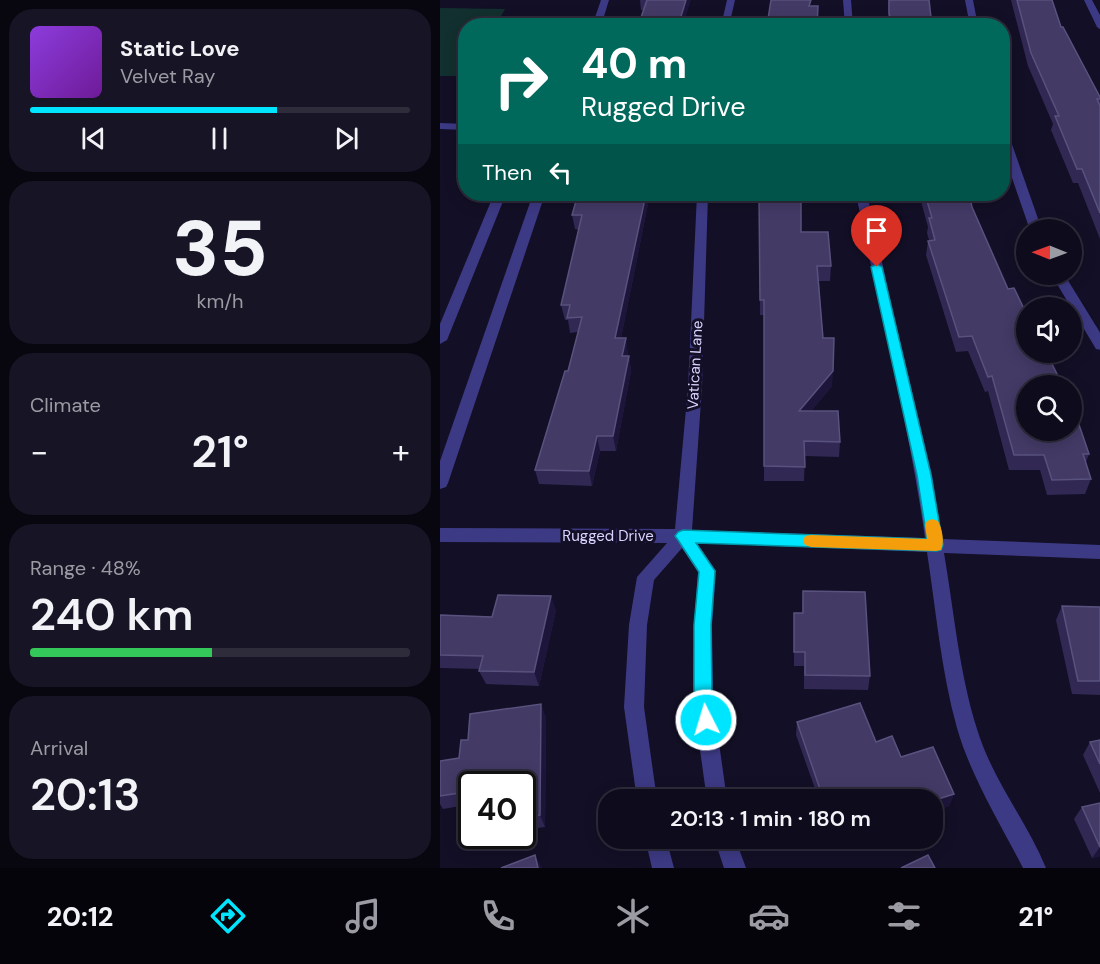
<!DOCTYPE html>
<meta charset="utf-8">
<style>
body{margin:0;font-family:"DM Sans",sans-serif;background:#171425;color:#f1f3f6;height:100vh;display:flex;flex-direction:column;font-size:22px;white-space:nowrap}
*{box-sizing:border-box;margin:0}
p{font-size:20px;color:#9b9ba3}
.icon{flex:none;width:33px;height:33px;fill:none;stroke:currentColor;stroke-width:2;stroke-linecap:round;stroke-linejoin:round}
.map{position:relative;flex:1;overflow:hidden}
.side{display:flex;flex-direction:column;gap:9px;padding:9px;background:#08060f;width:440px}
.side>*{flex:none}
.guide{position:absolute;left:18px;top:18px;width:552px;height:183px;border-radius:24px;box-shadow:0 3px 15px #0003,0 0 0 2px #2e2b3b;background:#00695c;color:#fff;overflow:hidden}
.needle{width:39px;rotate:271deg}
.buttons{position:absolute;left:576px;top:219px;display:grid;gap:12px}
.buttons a{display:grid;place-items:center;width:66px;height:66px;border-radius:50%;background:#0e0b1c;box-shadow:0 3px 15px #0003,0 0 0 2px #2e2b3b;font-size:30px}
.speed{position:absolute;left:18px;top:771px;display:flex;gap:12px;font-size:30px;font-weight:700;text-align:center}
.speed>*{display:grid;place-content:center;width:78px;height:78px;border-radius:50%;background:#0e0b1c;box-shadow:0 3px 15px #0003,0 0 0 2px #2e2b3b;line-height:1}
.speed .limit{border:3px solid #111;border-radius:9px;background:#fff;color:#111}
.pin{position:absolute;display:grid;place-items:center;width:51px;height:51px;color:#fff;margin:-62px -26px;border-radius:50% 50% 50% 0;rotate:-45deg;box-shadow:0 0 6px #0007}
.pin .icon{rotate:45deg}
.me{position:absolute;width:66px;margin:-33px;rotate:355deg;stroke-linejoin:round;filter:drop-shadow(0 0 4px #0008)}
.turn{display:flex;align-items:center;gap:21px;height:126px;padding:0 24px;font-size:27px}
.turn .icon{width:78px;height:78px;stroke-width:2.5}
.turn b{display:block;font-size:42px;line-height:51px}
.then{display:flex;align-items:center;height:57px;padding:0 24px;background:#0003;gap:12px;font-size:22px}
.big{font-size:45px;font-weight:600;line-height:1.1}
.side .card{flex:1;display:flex;flex-direction:column;justify-content:center;gap:9px;min-width:0;padding:0 21px;border-radius:24px;background:#171425}
.side .dial{align-items:center;gap:0}
.dial b{font-size:78px;line-height:1}
.song{display:flex;align-items:center;gap:18px}
.cover{width:72px;height:72px;border-radius:9px;background:linear-gradient(135deg,hsl(270 70% 55%),hsl(280 70% 35%))}
.played{height:6px;border-radius:3px;background:linear-gradient(90deg,#00e5ff 65%,#2e2b3b 65%)}
.keys{display:flex;justify-content:space-around;direction:ltr}
.heat{display:flex;justify-content:space-between;align-items:center;font-size:33px;direction:ltr}
.charge{height:9px;border-radius:4px;background:linear-gradient(90deg,#34c759 48%,#2e2b3b 0)}
.trip{position:absolute;left:158px;top:789px;width:345px;height:60px;border-radius:24px;background:#0e0b1c;box-shadow:0 3px 15px #0003,0 0 0 2px #2e2b3b;font-weight:600;line-height:60px;text-align:center}
.tab-bar{display:flex;height:96px;justify-content:space-around;align-items:center;background:#06040b;color:#9b9ba3}
.tab-bar .icon{width:42px;height:42px}
.tab-bar .on{color:#00e5ff}
.tab-bar b{font-size:27px;color:#f1f3f6}
main{display:flex;flex:1;min-height:0}
.map>svg:first-child{display:block}
</style>
<main>
<section class="side">
<div class="card">
<div class="song"><i class="cover"></i><div><b>Static Love</b><p>Velvet Ray</p></div></div>
<div class="played"></div>
<div class="keys"><svg class="icon" aria-label="previous" viewBox="0 0 24 24"><path d="M18 5L8 12l10 7zM5 5v14"/></svg><svg class="icon" aria-label="pause" viewBox="0 0 24 24"><path d="M8 5v14M16 5v14"/></svg><svg class="icon" aria-label="next" viewBox="0 0 24 24"><path d="M6 5l10 7-10 7zM19 5v14"/></svg></div>
</div>
<div class="card dial"><b>35</b><p>km/h</p></div>
<div class="card"><p>Climate</p>
<div class="heat"><a>−</a><b class="big">21°</b><a>+</a></div>
</div>
<div class="card"><p>Range · 48%</p><b class="big">240 km</b><div class="charge"></div></div>
<div class="card"><p>Arrival</p><b class="big">20:13</b></div>
</section>
<div class="map">
<svg width="661" height="868" viewBox="0 0 661 868">
<rect width="100%" height="100%" fill="#130f26"/>
<path fill="#12302f" d="M0 8 65 9 56 25 26 26 25 76H0Z"/>
<g fill="none" stroke-linecap="round" stroke-linejoin="round">
<g fill="#3d3a85" fill-rule="evenodd">
<path d="M161 0H169L161 26H152Z"/>
<path d="M287 0H295L289 26H281Z"/>
<path d="M403 0H411L413 26H405Z"/>
<path d="M525 0H533L538 26H530Z"/>
<path d="M644 0H652L661 17V30L657 27Z"/>
<path d="M0 123 26 124V130L0 129Z"/>
<path d="M562 127 567 130 602 230H590L562 149Z"/>
<path d="M54 194H66L7 340 0 344V324Z"/>
<path d="M93 194H105L8 483 6 487 0 489V461Z"/>
<path d="M257 194H268L262 387 252 530 485 538C469 423 439 309 416 194H427L453 312 492 475 502 539 661 545V559L504 553C514 611 519 672 537 729 552 779 586 820 606 868H583C560 823 531 777 517 728 501 671 496 610 487 552L257 543 276 571 272 625 273 700 287 800H267L253 700 254 625 258 572 242 548 214 580 207 625 204 707 217 800H197L184 707 189 625 197 577 227 543 0 542V528L235 529 248 387Z"/>
<path d="M611 274H624L661 334V350L656 349Z"/>
<path d="M205 838H226L234 868H212Z"/>
<path d="M274 838H295L306 868H284Z"/>
</g>
</g>
<g fill="#312854">
<path d="M200 0H251L203 10H201Z"/>
<path d="M448 0H489L492 26H448Z"/>
<path d="M571 0H612L621 27 660 97V239L638 183H633L611 130 613 124 588 66Z"/>
<path d="M210 194 181 338 188 353 187 356H189L191 371 176 451H160L152 486 99 484 95 470 128 371 138 332 130 333 128 320H125L121 305 139 230 135 229 132 215Z"/>
<path d="M319 194 361 232 391 266 390 281H379L383 338 392 386 371 411 400 442 399 457 365 456 364 481H324V315H320Z"/>
<path d="M479 194H529L532 207 568 289 649 454 646 462 651 479 645 494 607 495 600 470H569L548 391 545 392 528 351 516 352 486 255 488 241 489 240 487 233 488 227Z"/>
<path d="M363 591 430 676 428 690 364 689V666H354V613H362Z"/>
<path d="M622 606 660 607V695L632 694 616 620Z"/>
<path d="M116 610 99 686 46 684 39 671 40 669 0 668V615L52 617Z"/>
<path d="M106 717 105 827 82 830V784H32V804L3 809 0 804V761L19 758 28 740Z"/>
<path d="M357 722 436 742 461 757 514 794 509 806 492 812V800H379L356 735Z"/>
<path d="M660 740V793L643 755 650 742Z"/>
<path d="M660 803V856L652 858 634 819 642 807Z"/>
</g>
<g fill="#1d163a">
<path d="M246 0H251L243 26H238Z"/>
<path d="M206 194H210L178 353 175 338Z"/>
<path d="M186 338 188 353 185 371 182 356Z"/>
<path d="M189 356 191 371 176 451 173 436Z"/>
<path d="M393 371 392 386 359 426V411Z"/>
<path d="M157 436 160 451 152 486 149 471Z"/>
<path d="M111 596 116 610 99 686 94 672Z"/>
<path d="M101 704 106 717 105 827 100 815Z"/>
<path d="M391 789 390 800H381V792Z"/>
<path d="M514 794 509 806 492 812V801Z"/>
<path d="M660 847V856L652 858Z"/>
<path d="M95 855 101 866 102 868H98Z"/>
</g>
<g fill="#433a66" stroke="#5a527e" stroke-width="1.5">
<path d="M207 0H246L238 26H198Z"/>
<path d="M331 0H371L369 6H378L377 26H326V19H328Z"/>
<path d="M449 0H489L492 26H452L449 13Z"/>
<path d="M577 0H612L621 27H623L660 97V99H657L660 106V213L642 169H637L615 116H619L591 53Z"/>
<path d="M138 194H206L175 338H186L182 356H189L173 436H157L149 471 95 470 125 371H128L142 317 127 318 130 305H121L142 215H132Z"/>
<path d="M319 194H361V232H388L391 266H377L383 338H394L393 371 359 411H398L400 442 364 441 365 467 324 466V300H320Z"/>
<path d="M485 194H529L532 207 568 289 574 288 586 313V352H606L623 386H586V430H632V404L649 454H643L651 479 612 480 604 455H574L552 376 548 377 532 336 519 337 488 241 495 240 489 218H492Z"/>
<path d="M363 591 425 592 430 676 365 675V652H354V613H363Z"/>
<path d="M58 595 111 596 94 672 39 671 43 656 0 655V615L52 617Z"/>
<path d="M622 606 660 607V681H638Z"/>
<path d="M420 703 436 742 452 736 461 757 493 747 514 794 492 801V800H395L391 789 381 792 357 722Z"/>
<path d="M101 704 100 815 82 818V784H32V791L0 796V761L19 758 21 740H28L30 714Z"/>
<path d="M660 740V764L650 742Z"/>
<path d="M660 803V847L642 807Z"/>
<path d="M95 855 98 868H61Z"/>
<path d="M488 855 495 868H461Z"/>
</g>
<path fill="#00e5ff" stroke="#0095a6" stroke-width="1.5" d="M437 264 442 267 491 475 503 545 501 550 496 551 256 543 275 571 271 625 272 699 275 720 272 725 266 728 260 725 254 699V625L259 572 238 540 235 536 238 532 243 530 487 539 477 475 431 267Z"/>
<path fill="#f59e0b" d="M492 519 498 521C502 528 505 542 501 550L496 551 371 547 365 545 363 541 365 536 371 535 487 539 485 525 487 521Z"/>
<g text-anchor="middle" dominant-baseline="central" stroke-width="6" stroke-linejoin="round" paint-order="stroke">
<g font-size="15" fill="#d9d4ff" stroke="#130f26">
<text transform="translate(255 365) rotate(-87)">Vatican Lane</text>
<text x="168" y="536">Rugged Drive</text>
</g>
</g>
</svg>
<div class="buttons">
<a><svg class="needle" viewBox="-14 -14 28 28"><path d="M0-13l5 13h-10z" fill="#e53935"/><path d="M0 13l5-13h-10z" fill="#9b9ba3"/></svg></a>
<a><svg class="icon" aria-label="sound" viewBox="0 0 24 24"><path d="M4 9h4l5-4v14l-5-4H4zM17 9q2 3 0 6"/></svg></a>
<a><svg class="icon" aria-label="search" viewBox="0 0 24 24"><circle cx="10" cy="10" r="6"/><path d="M15 15l6 6"/></svg></a>
</div>
<div class="speed"><div class="limit">40</div></div>
<div class="pin" style="left:437px;top:267px;background:#d93025"><svg class="icon" aria-label="arrive" viewBox="0 0 24 24"><path d="M6 21V4h12l-3 4 3 4H6"/></svg></div>
<svg class="me" style="left:266px;top:720px" viewBox="-20 -20 40 40"><circle r="17" fill="#00e5ff" stroke="#fff" stroke-width="3"/><path d="M0-11L8 9 0 5-8 9z" fill="#fff"/></svg>
<div class="trip">20:13 · 1 min · 180 m</div>
<div class="guide">
<div class="turn"><svg class="icon" aria-label="right" viewBox="0 0 24 24"><path d="M7 20v-9h11M14 6l5 5-5 5"/></svg><div><b>40 m</b>Rugged Drive</div></div>
<div class="then">Then<svg class="icon" aria-label="left" viewBox="0 0 24 24"><path d="M17 20v-9H6M10 6l-5 5 5 5"/></svg></div>
</div>
</div>
</main>
<nav class="tab-bar">
<b>20:12</b>
<svg class="icon on" aria-label="directions" viewBox="0 0 24 24"><path d="M12 3l9 9-9 9-9-9zM9 14v-3h6M13 9l2 2-2 2"/></svg>
<svg class="icon" aria-label="music" viewBox="0 0 24 24"><path d="M9 18V5l10-2v13"/><circle cx="6" cy="18" r="3"/><circle cx="16" cy="16" r="3"/></svg>
<svg class="icon" aria-label="phone" viewBox="0 0 24 24"><path d="M5 4h4l2 5-3 2q2 4 5 5l2-3 5 2v4C11 20 4 13 5 4z"/></svg>
<svg class="icon" aria-label="climate" viewBox="0 0 24 24"><path d="M12 3v18M4 7l16 10M4 17L20 7"/></svg>
<svg class="icon" aria-label="car" viewBox="0 0 24 24"><path d="M5 17H2v-5l4-1 3-4h7l3 4 3 1v5h-3M9 17h6M6 11h13"/><circle cx="7" cy="17" r="2"/><circle cx="17" cy="17" r="2"/></svg>
<svg class="icon" aria-label="filters" viewBox="0 0 24 24"><path d="M4 7h16M4 17h16"/><circle cx="9" cy="7" r="2"/><circle cx="15" cy="17" r="2"/></svg>
<b>21°</b>
</nav>
